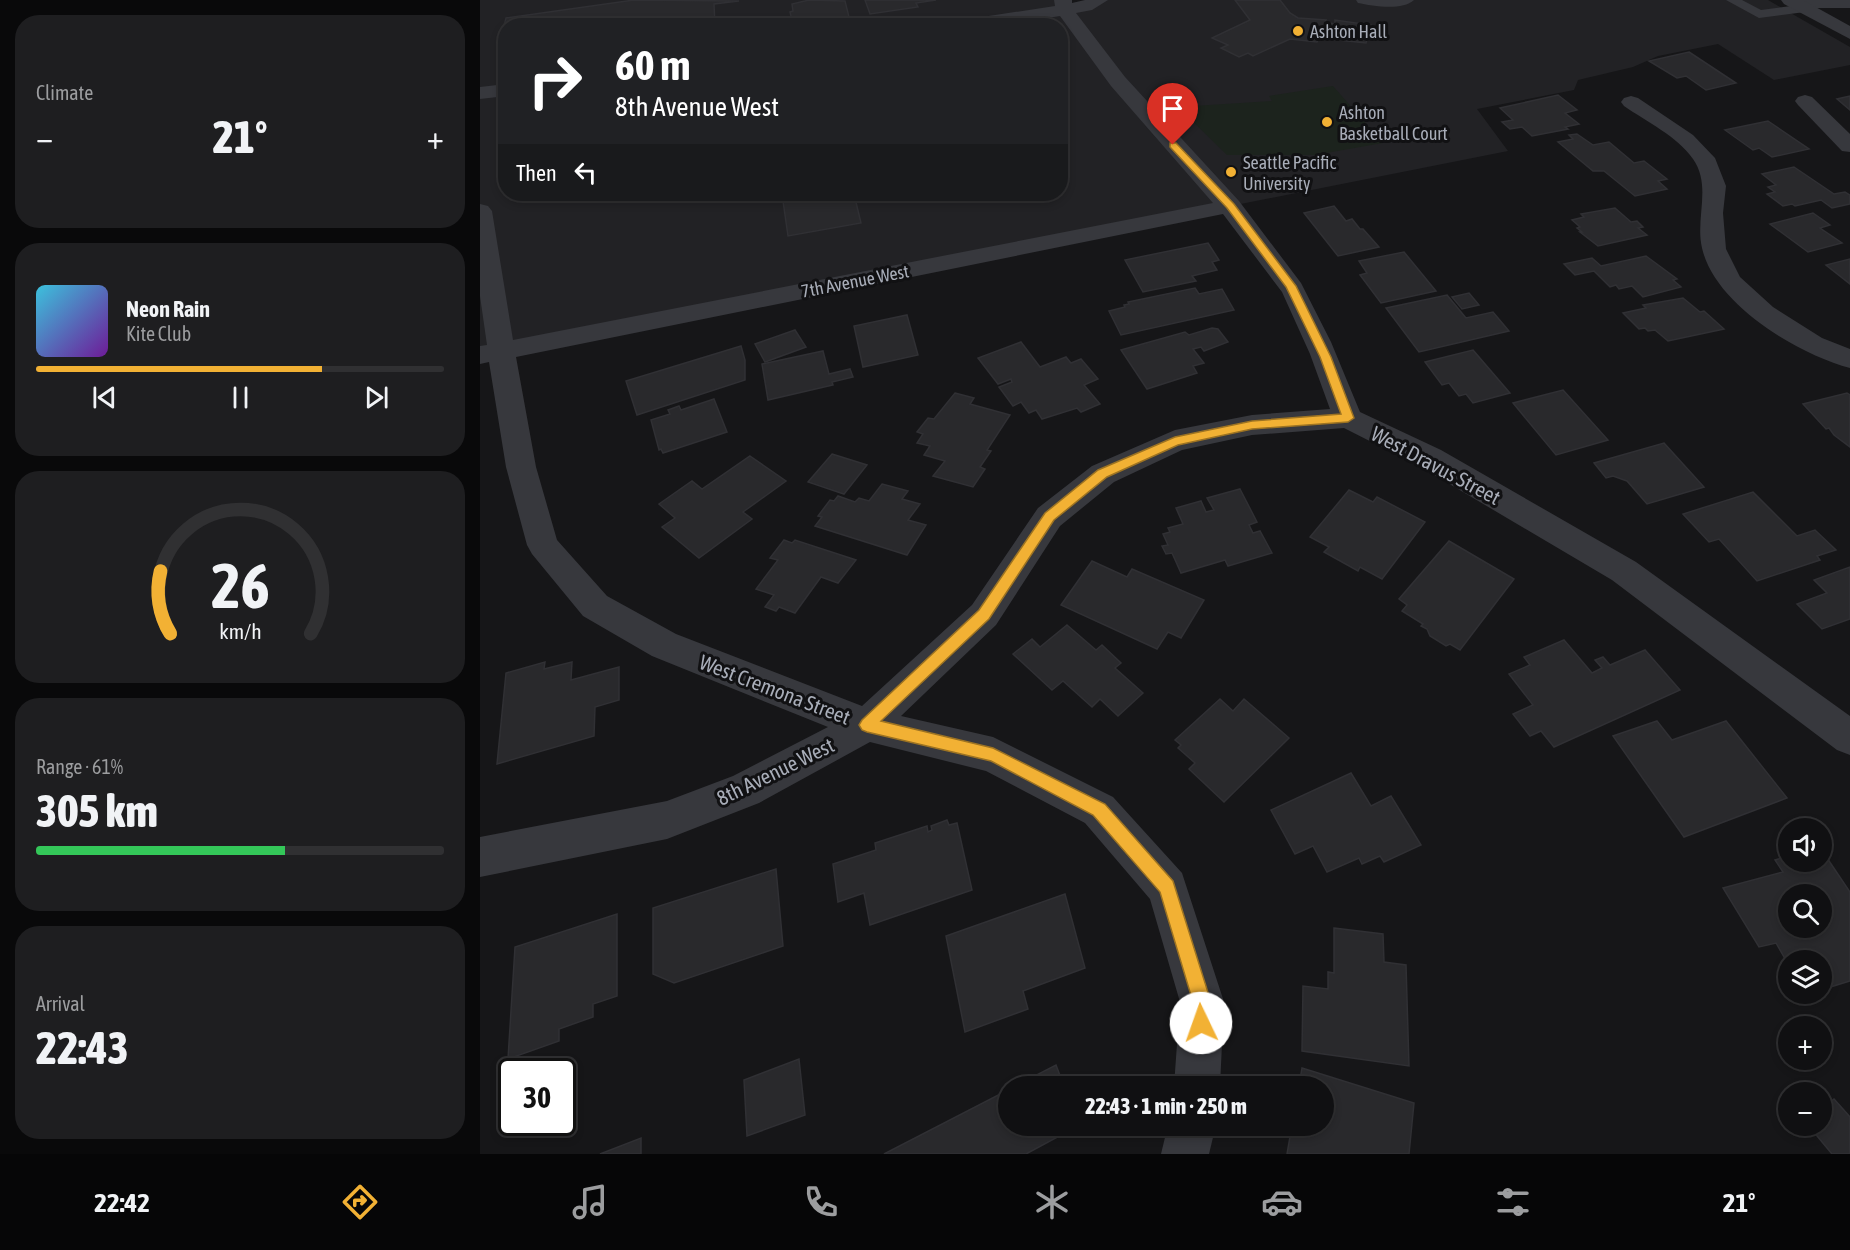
<!DOCTYPE html>
<meta charset="utf-8">
<style>
body{margin:0;font-family:"Asap Condensed",sans-serif;background:#1e1e20;color:#f1f3f6;height:100vh;display:flex;flex-direction:column;font-size:22px;white-space:nowrap}
*{box-sizing:border-box;margin:0}
p{font-size:20px;color:#9c9d9f}
.icon{flex:none;width:33px;height:33px;fill:none;stroke:currentColor;stroke-width:2;stroke-linecap:round;stroke-linejoin:round}
.map{position:relative;flex:1;overflow:hidden}
.side{display:flex;flex-direction:column;gap:15px;padding:15px;background:#09090a;width:480px}
.side>*{flex:none}
.guide{position:absolute;left:18px;top:18px;width:570px;height:183px;border-radius:24px;box-shadow:0 3px 9px #0003,0 0 0 2px #303032;background:#202124;color:#fff;overflow:hidden}
.buttons{position:absolute;left:1298px;top:818px;display:grid;gap:12px}
.buttons a{display:grid;place-items:center;width:54px;height:54px;border-radius:50%;background:#101012;box-shadow:0 3px 9px #0003,0 0 0 2px #303032;font-size:30px}
.speed{position:absolute;left:18px;top:1058px;display:flex;gap:12px;font-size:30px;font-weight:700;text-align:center}
.speed>*{display:grid;place-content:center;width:78px;height:78px;border-radius:50%;background:#101012;box-shadow:0 3px 9px #0003,0 0 0 2px #303032;line-height:1}
.speed .limit{border:3px solid #111;border-radius:9px;background:#fff;color:#111}
.pin{position:absolute;display:grid;place-items:center;width:51px;height:51px;color:#fff;margin:-62px -26px;border-radius:50% 50% 50% 0;rotate:-45deg;box-shadow:0 0 6px #0007}
.pin .icon{rotate:45deg}
.me{position:absolute;width:66px;margin:-33px;rotate:357deg;stroke-linejoin:round;filter:drop-shadow(0 0 4px #0008)}
.turn{display:flex;align-items:center;gap:21px;height:126px;padding:0 18px;font-size:27px}
.turn .icon{width:78px;height:78px;stroke-width:2.5}
.turn b{display:block;font-size:42px;line-height:51px}
.then{display:flex;align-items:center;height:57px;padding:0 18px;background:#0003;gap:12px;font-size:22px}
.big{font-size:45px;font-weight:800;line-height:1.1}
.side .widget{flex:1;display:flex;flex-direction:column;justify-content:center;gap:9px;min-width:0;padding:0 21px;border-radius:24px;background:#1e1e20}
.side .dial{align-items:center;gap:0}
.dial svg{height:156px;overflow:visible;fill:none;stroke:#303032;stroke-width:7;stroke-linecap:round;text-anchor:middle}
.dial text{fill:#f1f3f6;stroke:none}
.song{display:flex;align-items:center;gap:18px}
.cover{width:72px;height:72px;border-radius:9px;background:linear-gradient(135deg,hsl(190 70% 55%),hsl(280 70% 35%))}
.played{height:6px;border-radius:3px;background:linear-gradient(90deg,#f2b134 70%,#303032 70%)}
.keys{display:flex;justify-content:space-around;direction:ltr}
.heat{display:flex;justify-content:space-between;align-items:center;font-size:33px;direction:ltr}
.charge{height:9px;border-radius:4px;background:linear-gradient(90deg,#34c759 61%,#303032 0)}
.trip{position:absolute;left:518px;top:1076px;width:336px;height:60px;border-radius:30px;background:#101012;box-shadow:0 3px 9px #0003,0 0 0 2px #303032;font-weight:800;line-height:60px;text-align:center}
.menu{display:flex;height:96px;justify-content:space-around;align-items:center;background:#060607;color:#9c9d9f}
.menu .icon{width:42px;height:42px}
.menu .on{color:#f2b134}
.menu b{font-size:27px;color:#f1f3f6}
main{display:flex;flex:1;min-height:0}
.map>svg:first-child{display:block}
</style>
<main>
<section class="side">
<div class="widget"><p>Climate</p>
<div class="heat"><a>−</a><b class="big">21°</b><a>+</a></div>
</div>
<div class="widget">
<div class="song"><i class="cover"></i><div><b>Neon Rain</b><p>Kite Club</p></div></div>
<div class="played"></div>
<div class="keys"><svg class="icon" aria-label="previous" viewBox="0 0 24 24"><path d="M18 5L8 12l10 7zM5 5v14"/></svg><svg class="icon" aria-label="pause" viewBox="0 0 24 24"><path d="M8 5v14M16 5v14"/></svg><svg class="icon" aria-label="next" viewBox="0 0 24 24"><path d="M6 5l10 7-10 7zM19 5v14"/></svg></div>
</div>
<div class="widget dial"><svg viewBox="0 0 100 80">
<path d="M14 69A42 42 0 1 1 86 69"/>
<path d="M14 69A42 42 0 0 1 9 37" stroke="#f2b134"/>
<text x="50" y="56" font-size="32" font-weight="700">26</text>
<text x="50" y="72" font-size="11">km/h</text>
</svg></div>
<div class="widget"><p>Range · 61%</p><b class="big">305 km</b><div class="charge"></div></div>
<div class="widget"><p>Arrival</p><b class="big">22:43</b></div>
</section>
<div class="map">
<svg width="1370" height="1154" viewBox="0 0 1370 1154">
<rect width="100%" height="100%" fill="#161618"/>
<path fill="#222225" fill-rule="evenodd" d="M0 0H583L585 10 619 0H1288L1370 47V65L1294 80 1238 44 1178 56 1153 67 1098 80 1094 90 997 109 1028 151 0 355ZM26 26H580V194H26Z"/>
<path fill="#1c231d" d="M853 86 903 143 835 155H747L698 107 792 101 789 96Z"/>
<g fill="#29292c" stroke="#303034" stroke-width="1.5" fill-rule="evenodd">
<path d="M154 0 259 1 234 4 235 26H26V54L17 55 26 18Z"/>
<path d="M329 0 365 1 369 17 313 24 310 12 313 11 312 4Z"/>
<path d="M385 0H456L436 3 438 7 390 14Z"/>
<path d="M755 0H800L810 13 818 18 846 20 845 22 855 24V20L891 25 886 43 839 38 837 42 810 39 773 56 768 53 759 57 741 48 748 45 732 38 770 20Z"/>
<path d="M1209 52 1256 83 1226 90 1206 76 1197 78 1169 61Z"/>
<path d="M1078 95 1097 110 1085 113 1099 124 1085 127 1088 129 1052 136 1042 127 1030 129 1022 122 1033 120 1020 108Z"/>
<path d="M1370 96V110L1357 99Z"/>
<path d="M1288 121 1329 149 1292 157 1279 148 1273 150 1245 130Z"/>
<path d="M1097 134 1113 145 1129 142 1154 163 1164 161 1187 179 1178 181 1187 189 1155 196 1124 171H1113L1078 142 1093 139 1089 135Z"/>
<path d="M1314 167 1354 194 1365 192 1370 195V204L1352 208 1341 200 1315 206 1312 204 1303 206 1287 194 1295 192 1288 187 1296 185 1282 174Z"/>
<path d="M302 194H374L381 223 308 236Z"/>
<path d="M854 206 866 221 872 219 880 229H883L899 247 858 256 824 213Z"/>
<path d="M1135 208 1151 222 1157 221 1163 227 1158 228 1167 235 1118 246 1100 232H1102L1097 228 1100 227 1092 220 1104 217 1101 214Z"/>
<path d="M1333 213 1350 225 1340 228 1362 243 1328 252 1290 224Z"/>
<path d="M728 243 739 260 732 262 737 270 712 276 716 281 663 292 645 260Z"/>
<path d="M924 252 956 291 901 303 880 275 887 273 879 261Z"/>
<path d="M1166 256 1197 279 1193 280 1201 287 1163 297 1152 286 1139 289 1136 285 1130 287 1114 271 1095 275 1084 264 1112 258 1121 266Z"/>
<path d="M1370 259V284L1346 265Z"/>
<path d="M715 288 719 294 742 289 754 310 641 335 629 311 645 307 644 305 649 304 648 302Z"/>
<path d="M989 293 999 305 982 309 972 297Z"/>
<path d="M967 295 986 318 1013 312 1029 331 939 352 906 308Z"/>
<path d="M1203 298 1220 312 1224 311 1244 329 1188 341 1175 330 1168 331 1165 328 1159 329 1143 313 1166 308 1163 305Z"/>
<path d="M427 315 438 355 383 367 374 326Z"/>
<path d="M732 328 738 329 748 342 724 351 721 347 713 349 724 363 713 366 717 373 667 389 641 350 705 332 709 335Z"/>
<path d="M315 330 326 347 285 362 275 344Z"/>
<path d="M541 342 560 367 586 357 591 363 601 359 618 379 604 385 620 404 601 412 597 408 562 419 556 410 549 413 541 402 533 406 519 387 532 382 531 379 518 384 498 358Z"/>
<path d="M261 346 265 360V380L157 415 146 381Z"/>
<path d="M993 350 1030 393 993 403 986 394 979 396 969 383 962 385 945 362Z"/>
<path d="M343 351 349 374 370 369 373 377 352 382 353 385 288 400 282 364Z"/>
<path d="M1083 390 1128 440 1076 455 1033 403Z"/>
<path d="M475 393 494 398 490 404 530 415 507 450 511 451 500 467 505 469 493 487 453 476 465 461 444 455 450 446 437 443 443 434 437 432 448 418 454 419Z"/>
<path d="M1367 393 1370 395V447L1354 435 1349 428 1346 429 1323 404Z"/>
<path d="M234 399 247 432 183 453 181 449 179 450 171 420 190 414 188 410 199 406 201 410Z"/>
<path d="M1184 443 1224 487 1167 504 1147 481 1133 476 1126 478 1114 463Z"/>
<path d="M352 454 387 465 364 494 328 482Z"/>
<path d="M270 456 306 481 263 512 272 519 219 558 182 527 195 518 179 504 212 481 222 489Z"/>
<path d="M402 484 428 491 422 499 440 504 428 520 446 525 427 555 335 526 342 517 338 516 350 500 354 501 358 496 375 502 379 498 389 501Z"/>
<path d="M760 489 777 522 769 525 773 533 780 531 792 553 748 566 745 560 701 573 692 553 686 554 682 546 688 545 683 534 690 532 688 528 703 524 696 508 721 501 726 512 734 510 727 498Z"/>
<path d="M869 490 893 502 897 497 945 522 902 579 880 567 878 571 844 552 849 547 830 537Z"/>
<path d="M1273 492 1317 536 1335 530 1356 550 1337 556 1340 560 1277 581 1239 539 1229 542 1203 514Z"/>
<path d="M304 540 312 543 315 540 376 560 358 583 341 577 315 613 299 607 296 611 285 607 294 595 276 589 298 560 290 558Z"/>
<path d="M969 541 1034 579 980 650 970 644 966 646 950 636 947 629 941 626 943 624 922 611 927 605 919 599Z"/>
<path d="M612 561 647 577 652 569 724 600 701 638 688 632 677 649 581 605Z"/>
<path d="M1370 567V619L1342 629 1317 604 1347 593 1334 580Z"/>
<path d="M587 625 616 650 622 645 641 663 635 668 663 693 638 716 620 699 612 707 583 681 572 690 533 654 552 639 560 647Z"/>
<path d="M1084 640 1112 673 1122 668 1115 660 1123 657 1130 665 1165 650 1200 690 1074 747 1061 731 1050 736 1033 714 1053 705 1029 674 1050 665 1044 657Z"/>
<path d="M65 662 64 669 92 662 91 680 139 667V700L115 707 114 736 17 764 26 673Z"/>
<path d="M740 699 753 711 764 699 809 738 744 802 709 769 715 763 698 748 701 745 695 740Z"/>
<path d="M1177 721 1192 740 1246 721 1307 798 1204 837 1133 736Z"/>
<path d="M871 773 891 806 911 796 941 845 904 862 900 856 882 864 879 858 847 872 833 846 815 854 791 810Z"/>
<path d="M467 820 469 825 477 823 492 890 390 925 384 893 358 902 353 864 396 850 395 843 447 826 448 832 452 830 451 826Z"/>
<path d="M1341 849 1370 892V981L1347 988 1341 979V960H1308V964L1296 943 1279 947 1243 888 1303 872 1295 860 1308 856V861H1341ZM1308 894H1341V927H1308Z"/>
<path d="M296 869 303 946 194 983 173 974V908Z"/>
<path d="M585 894 605 968 543 991 548 1009 485 1032 466 936Z"/>
<path d="M137 914V996L113 1004V1017L79 1029V1041L28 1059 35 947Z"/>
<path d="M854 928 903 934 904 962 926 965 929 1066 822 1051 823 986 848 989V972L854 973Z"/>
<path d="M319 1059 325 1115 267 1136 264 1080Z"/>
<path d="M576 1065 584 1086H535Z"/>
<path d="M822 1068 934 1103 929 1154H807L812 1125H843V1086H819Z"/>
<path d="M528 1090V1125L598 1126 546 1154H404Z"/>
<path d="M1354 1099 1370 1117V1154H1352L1328 1125H1341V1109Z"/>
<path d="M161 1138V1154H120Z"/>
</g>
<g fill="none" stroke-linecap="round" stroke-linejoin="round">
<g fill="#37383d" fill-rule="evenodd">
<path d="M876 0H934C922 11 893 6 878 3Z"/>
<path d="M1246 0H1262L1281 10 1311 6V1L1316 0H1370V8H1331L1325 12 1279 18Z"/>
</g>
<g fill="#37383d" fill-rule="evenodd">
<path d="M574 0H592V3L605 0H628L612 10 596 13 645 77 759 201 821 283 851 342 880 412 961 450 1156 562 1370 716V755L1357 750 1132 580 939 466 864 428 772 435 702 450 634 482 580 526 516 625 421 716 513 737 633 797 702 873 744 1002 740 1086H694L700 1002 670 899 605 823 506 771 390 742 279 803 187 839 0 877V837L187 801 253 776 348 727 172 656 103 616 52 554 47 545 26 467 9 362 0 364V346L7 345 0 296V204L8 206 12 211 33 340 733 203 631 86 580 16 516 26H467L476 21 575 6ZM743 214 802 292 830 354 850 409 772 415 695 430 612 466 558 508 492 605 382 706 196 634 127 596 77 540 56 467 36 357Z"/>
<path d="M1301 0H1323L1370 26V39L1304 4Z"/>
<path d="M26 84V96L0 99V87Z"/>
<path d="M1325 95 1332 97 1370 134V152L1362 151 1318 105 1315 101 1318 97Z"/>
<path d="M1151 96 1158 98 1213 135 1235 158 1246 186 1243 213 1246 249 1260 277 1293 307 1342 338 1370 349V368C1318 354 1235 305 1222 248 1215 218 1232 186 1213 159 1197 136 1167 122 1144 106L1141 102 1144 98Z"/>
<path d="M688 1125H736L729 1154H681Z"/>
</g>
</g>
<path fill="#f2b134" stroke="#9d7322" stroke-width="1.5" d="M690 143H696L754 204 816 286 851 357 874 418 868 422 772 429 698 445 627 477 574 520 509 619 401 721 513 748 625 804 693 881 731 1002 730 1023 728 1030 721 1032 714 1030 712 1023 713 1002 680 892 613 815 511 761 387 732 382 730 379 725 382 720 499 610 565 513 618 470 695 437 772 421 861 414 840 357 806 287 747 208 690 147Z"/>
<g fill="#f2b134" stroke="#111113" stroke-width="2">
<circle cx="818" cy="31" r="6"/>
<circle cx="847" cy="122" r="6"/>
<circle cx="751" cy="172" r="6"/>
</g>
<g text-anchor="middle" dominant-baseline="central" stroke-width="6" stroke-linejoin="round" paint-order="stroke">
<g font-size="18" fill="#a8adb8" stroke="#111113" text-anchor="start">
<text x="830" y="31">Ashton Hall</text>
<text x="859" y="112">Ashton<tspan x="859" dy="21">Basketball Court</tspan></text>
<text x="763" y="162">Seattle Pacific<tspan x="763" dy="21">University</tspan></text>
</g>
<g font-size="18" fill="#a8adb8" stroke="#111113">
<text transform="translate(375 281) rotate(-11)">7th Avenue West</text>
</g>
<g font-size="21" fill="#a8adb8" stroke="#111113">
<text transform="translate(956 465) rotate(28)">West Dravus Street</text>
<text transform="translate(295 689) rotate(21)">West Cremona Street</text>
<text transform="translate(295 771) rotate(-26)">8th Avenue West</text>
</g>
</g>
</svg>
<div class="buttons">
<a><svg class="icon" aria-label="sound" viewBox="0 0 24 24"><path d="M4 9h4l5-4v14l-5-4H4zM17 9q2 3 0 6"/></svg></a>
<a><svg class="icon" aria-label="search" viewBox="0 0 24 24"><circle cx="10" cy="10" r="6"/><path d="M15 15l6 6"/></svg></a>
<a><svg class="icon" aria-label="layers" viewBox="0 0 24 24"><path d="M12 4l9 5-9 5-9-5zM3 14l9 5 9-5"/></svg></a>
<a>+</a>
<a>−</a>
</div>
<div class="speed"><div class="limit">30</div></div>
<div class="pin" style="left:693px;top:145px;background:#d93025"><svg class="icon" aria-label="arrive" viewBox="0 0 24 24"><path d="M6 21V4h12l-3 4 3 4H6"/></svg></div>
<svg class="me" style="left:721px;top:1023px" viewBox="-20 -20 40 40"><circle r="19" fill="#fff"/><path d="M0-13L10 11 0 6-10 11z" fill="#f2b134"/></svg>
<div class="trip">22:43 · 1 min · 250 m</div>
<div class="guide">
<div class="turn"><svg class="icon" aria-label="right" viewBox="0 0 24 24"><path d="M7 20v-9h11M14 6l5 5-5 5"/></svg><div><b>60 m</b>8th Avenue West</div></div>
<div class="then">Then<svg class="icon" aria-label="left" viewBox="0 0 24 24"><path d="M17 20v-9H6M10 6l-5 5 5 5"/></svg></div>
</div>
</div>
</main>
<nav class="menu">
<b>22:42</b>
<svg class="icon on" aria-label="directions" viewBox="0 0 24 24"><path d="M12 3l9 9-9 9-9-9zM9 14v-3h6M13 9l2 2-2 2"/></svg>
<svg class="icon" aria-label="music" viewBox="0 0 24 24"><path d="M9 18V5l10-2v13"/><circle cx="6" cy="18" r="3"/><circle cx="16" cy="16" r="3"/></svg>
<svg class="icon" aria-label="phone" viewBox="0 0 24 24"><path d="M5 4h4l2 5-3 2q2 4 5 5l2-3 5 2v4C11 20 4 13 5 4z"/></svg>
<svg class="icon" aria-label="climate" viewBox="0 0 24 24"><path d="M12 3v18M4 7l16 10M4 17L20 7"/></svg>
<svg class="icon" aria-label="car" viewBox="0 0 24 24"><path d="M5 17H2v-5l4-1 3-4h7l3 4 3 1v5h-3M9 17h6M6 11h13"/><circle cx="7" cy="17" r="2"/><circle cx="17" cy="17" r="2"/></svg>
<svg class="icon" aria-label="filters" viewBox="0 0 24 24"><path d="M4 7h16M4 17h16"/><circle cx="9" cy="7" r="2"/><circle cx="15" cy="17" r="2"/></svg>
<b>21°</b>
</nav>
